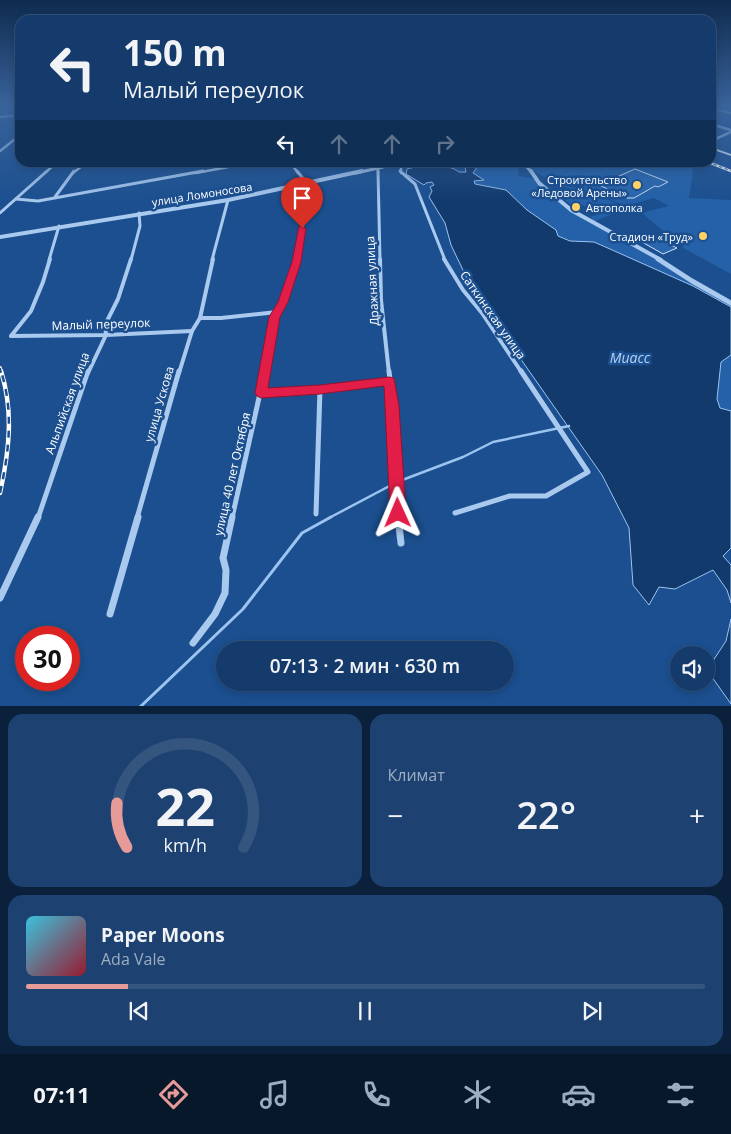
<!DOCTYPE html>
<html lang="ru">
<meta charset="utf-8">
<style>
body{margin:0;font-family:"Open Sans",sans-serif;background:#1d4271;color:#f1f3f6;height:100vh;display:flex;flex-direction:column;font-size:19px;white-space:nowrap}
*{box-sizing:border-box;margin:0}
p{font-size:16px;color:#9dadc1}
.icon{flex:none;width:28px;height:28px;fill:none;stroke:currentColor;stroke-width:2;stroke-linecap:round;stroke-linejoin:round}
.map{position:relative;height:706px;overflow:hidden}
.details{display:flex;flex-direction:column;gap:8px;padding:8px;background:#0b203b;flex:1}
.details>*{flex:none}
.guide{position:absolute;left:15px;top:15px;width:701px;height:152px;border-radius:15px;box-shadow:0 2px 8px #0003,0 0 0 1px #33557e;background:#143b6b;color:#f1f3f6;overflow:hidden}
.controls{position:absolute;left:670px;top:646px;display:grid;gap:10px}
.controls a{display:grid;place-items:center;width:45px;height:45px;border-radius:50%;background:#143b6b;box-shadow:0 2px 8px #0003,0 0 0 1px #33557e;font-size:25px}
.speed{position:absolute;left:15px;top:626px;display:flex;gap:10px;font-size:25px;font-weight:700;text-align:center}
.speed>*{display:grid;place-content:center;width:65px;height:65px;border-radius:50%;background:#143b6b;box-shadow:0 2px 8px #0003,0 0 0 1px #33557e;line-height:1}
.speed .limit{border:8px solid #d22;background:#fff;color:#111}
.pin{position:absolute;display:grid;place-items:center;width:42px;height:42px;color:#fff;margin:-51px -21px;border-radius:50% 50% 50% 0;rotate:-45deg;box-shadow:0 0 5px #0007}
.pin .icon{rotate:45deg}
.me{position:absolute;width:55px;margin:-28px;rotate:359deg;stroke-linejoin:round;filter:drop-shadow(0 0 4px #0008)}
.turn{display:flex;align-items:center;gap:18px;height:105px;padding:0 25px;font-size:22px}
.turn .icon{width:65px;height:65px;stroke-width:2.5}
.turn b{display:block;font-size:35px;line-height:42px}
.lanes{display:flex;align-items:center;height:48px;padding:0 25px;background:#0003;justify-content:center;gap:25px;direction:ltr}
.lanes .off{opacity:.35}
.big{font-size:38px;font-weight:600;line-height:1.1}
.details .widget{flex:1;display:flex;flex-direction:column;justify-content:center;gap:8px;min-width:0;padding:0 18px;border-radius:15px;background:#1d4271}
.details .dial{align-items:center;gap:0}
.dial svg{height:130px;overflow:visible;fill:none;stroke:#33557e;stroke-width:7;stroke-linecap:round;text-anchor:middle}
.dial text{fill:#f1f3f6;stroke:none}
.song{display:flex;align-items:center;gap:15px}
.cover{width:60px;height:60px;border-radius:8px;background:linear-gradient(135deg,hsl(190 70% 55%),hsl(350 70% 35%))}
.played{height:5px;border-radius:2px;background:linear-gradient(90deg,#e69b98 15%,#33557e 15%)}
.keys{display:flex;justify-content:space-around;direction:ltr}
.heat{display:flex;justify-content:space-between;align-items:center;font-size:28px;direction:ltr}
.details .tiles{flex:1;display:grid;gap:8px;grid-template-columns:1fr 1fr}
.widget:last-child{grid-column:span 2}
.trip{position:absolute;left:216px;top:641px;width:298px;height:50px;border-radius:25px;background:#143b6b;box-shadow:0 2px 8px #0003,0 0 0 1px #33557e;font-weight:600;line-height:50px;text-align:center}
.menu{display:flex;height:80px;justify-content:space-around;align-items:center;background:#08182b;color:#9dadc1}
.menu .icon{width:35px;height:35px}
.menu .current{color:#e69b98}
.menu b{font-size:22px;color:#f1f3f6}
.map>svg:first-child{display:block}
</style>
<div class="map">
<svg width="731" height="707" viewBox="0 0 731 707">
<rect width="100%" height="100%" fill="#1b4f8f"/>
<g fill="#2461a8">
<path d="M526 162 694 163 689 198 731 200V274L683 248V239L662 230 642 213 668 206 667 205 654 198 626 206 601 196 626 208 593 222 591 216 597 215C589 208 583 202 571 205L565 200 576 195 578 191 559 185 583 189V183L542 176 527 167Z"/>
<path d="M480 163H517L519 176 535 179 536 183 568 210 663 263 689 282 731 305V307L693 286 610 249 594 242 570 241 558 236 556 230 527 210 511 194 488 186 475 184 473 181 483 180 472 173Z"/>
<path d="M731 355V411L720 408 717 399 721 362Z"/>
</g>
<g fill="#123a6d" stroke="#9cc4f0">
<path d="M468 163H480L473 173 484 180 474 181 475 184 506 190 527 210 556 230 558 236 570 241 594 242 610 249 693 286 731 307V355L721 362 717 399 720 408 731 411V548L723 556 731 565V603L727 590 713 570 675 589 659 587 649 605 633 585 629 528 602 475 473 291 451 245 445 223 429 197 432 191 430 187 434 185 432 182 426 183 424 185 406 174 407 169C420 165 449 163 459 172H466L465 167Z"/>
<path d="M731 619V704L707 670 726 641Z"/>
</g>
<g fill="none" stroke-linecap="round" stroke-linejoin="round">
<path stroke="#9cc4f0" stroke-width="2.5" d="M329 518 397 482 463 457 493 442 569 426"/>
<path stroke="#9cc4f0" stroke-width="3" d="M140 707 243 609 302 533 331 517"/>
</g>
<g fill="#2a66ad" stroke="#cfe3fa">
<path d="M635 169 668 182 658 187 655 186 634 198H627L599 185Z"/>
<path d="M656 237 677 248 663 254 642 242Z"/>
</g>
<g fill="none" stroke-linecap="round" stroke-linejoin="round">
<g stroke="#a9c9ee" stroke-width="2.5">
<path d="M0 117 20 115"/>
<path d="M711 124 731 130"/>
<path d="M711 141 731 132"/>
<path d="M0 151 20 135"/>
<path d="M290 162 298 173"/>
<path d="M398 164 401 166V173"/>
<path d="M378 167V173"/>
<path d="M45 173 57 162"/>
<path d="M73 173 87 162"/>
<path d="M196 173 255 162"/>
</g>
<g stroke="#a9c9ee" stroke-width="3">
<path d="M378 171 380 260"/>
<path d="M400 171 415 184 445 260"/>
<path d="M55 197 74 171"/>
<path d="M16 199 38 201 203 171"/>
<path d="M0 213 47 171"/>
<path d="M49 260 59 226"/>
<path d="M131 260 140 226 139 213"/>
<path d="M212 260 228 200"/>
<path d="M297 260 309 186 297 171"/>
</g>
<g stroke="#a9c9ee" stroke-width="4">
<path d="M380 259 381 300 389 373"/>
<path d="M444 259 463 290 482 313 522 373"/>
<path d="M200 318H221L277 312"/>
<path d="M11 336 106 335 192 331"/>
<path d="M11 336 31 311 43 282 50 259"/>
<path d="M88 373 106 335 105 325 118 299 131 259"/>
<path d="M179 373 192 331 200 318 213 259"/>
<path d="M265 373 275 317 283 301 297 259"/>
</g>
<g stroke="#a9c9ee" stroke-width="5">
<path d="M389 371 393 405 398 518"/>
<path d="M261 393 320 389 389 381"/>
<path d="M455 513 510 496H546L588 472 521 371"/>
<path d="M316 514 320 389"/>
<path d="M38 518 88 371"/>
<path d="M137 518 179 371"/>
<path d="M232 518 265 371"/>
</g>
<g stroke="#a9c9ee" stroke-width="7">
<path d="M398 517 401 543"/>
<path d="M0 598 38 517"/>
<path d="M110 614 138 517"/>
<path d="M193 643 215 614 225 593 226 570 223 558 232 517"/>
</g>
<g stroke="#a9c9ee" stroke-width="3">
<path d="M523 162 532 173"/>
<path d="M356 173 405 162"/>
</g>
<g stroke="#a9c9ee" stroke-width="4">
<path d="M531 171 539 183 571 210 661 260"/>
<path d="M0 237 228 200 362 171"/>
</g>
<path stroke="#a9c9ee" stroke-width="5" d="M658 259 692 281 731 303"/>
<g fill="#f0f6ff" fill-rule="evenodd">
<path d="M711 107 731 112V114L711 109Z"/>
<path d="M711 147 731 154V156L711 149Z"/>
</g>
<defs>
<path id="rail-far2" d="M708 162 731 171"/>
<path id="rail-far1" d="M0 368 1 373"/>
<path id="rail" d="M0 493C9 452 14 412 1 371"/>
</defs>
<use href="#rail-far2" stroke="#fff" stroke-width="2.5"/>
<use href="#rail-far1" stroke="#fff" stroke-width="4"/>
<use href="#rail" stroke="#fff" stroke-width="4.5"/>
<use href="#rail-far2" stroke="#1b4f8f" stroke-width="1" stroke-dasharray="3" stroke-linecap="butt"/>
<use href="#rail-far1" stroke="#1b4f8f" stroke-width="2" stroke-dasharray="5" stroke-linecap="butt"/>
<use href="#rail" stroke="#1b4f8f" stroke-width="2.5" stroke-dasharray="7" stroke-linecap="butt"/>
</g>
<linearGradient id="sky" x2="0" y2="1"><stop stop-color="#0f2b4f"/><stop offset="0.52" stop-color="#39639b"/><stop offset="1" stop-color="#39639b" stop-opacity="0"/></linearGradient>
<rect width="731" height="203" fill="url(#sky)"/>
<path fill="#e11d48" stroke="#92132f" d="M299 226 306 228 301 262 288 302 280 317 268 388 320 385 389 377 394 378 399 406 406 513 403 518 398 520 393 518 390 513 384 386 320 394 261 398 257 396 255 393 269 317 278 302 292 262Z"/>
<g fill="#ffd166" stroke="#1b4f8f" stroke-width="2">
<circle cx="637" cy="185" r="5"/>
<circle cx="576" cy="207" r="5"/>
<circle cx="703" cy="236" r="5"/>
</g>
<g text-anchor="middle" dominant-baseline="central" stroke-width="5" stroke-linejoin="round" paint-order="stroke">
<g font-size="11" fill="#fff" stroke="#1b4f8f" text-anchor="end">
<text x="627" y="179">Строительство<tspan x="627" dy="13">«Ледовой Арены»</tspan></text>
<text x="586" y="207" text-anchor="start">Автополка</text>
<text x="693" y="236">Стадион «Труд»</text>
</g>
<g font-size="11" fill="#fff" stroke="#1b4f8f">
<text transform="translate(202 194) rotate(-9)">улица Ломоносова</text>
</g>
<g font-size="12" fill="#fff" stroke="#1b4f8f">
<text transform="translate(372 281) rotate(-93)">Дражная улица</text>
<text transform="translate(493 315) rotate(55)">Саткинская улица</text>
<text transform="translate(101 324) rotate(-2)">Малый переулок</text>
<text transform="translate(67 403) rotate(-70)">Альпийская улица</text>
<text transform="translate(159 404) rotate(-74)">улица Ускова</text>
<text transform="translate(232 474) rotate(-77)">улица 40 лет Октября</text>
</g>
<g font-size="14" font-style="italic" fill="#b5d3f5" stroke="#1b4f8f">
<text x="630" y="357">Миасс</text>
</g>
</g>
</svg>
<div class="controls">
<a><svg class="icon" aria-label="sound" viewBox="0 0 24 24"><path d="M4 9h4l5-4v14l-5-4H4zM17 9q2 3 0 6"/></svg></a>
</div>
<div class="speed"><div class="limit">30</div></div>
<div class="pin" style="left:302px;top:228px;background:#d93025"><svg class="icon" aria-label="arrive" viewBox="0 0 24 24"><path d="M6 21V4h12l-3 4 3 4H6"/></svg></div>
<svg class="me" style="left:398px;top:513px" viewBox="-20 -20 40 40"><path d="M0-17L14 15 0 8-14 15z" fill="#e11d48" stroke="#fff" stroke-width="4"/></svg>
<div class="trip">07:13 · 2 мин · 630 m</div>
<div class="guide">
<div class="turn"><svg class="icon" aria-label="left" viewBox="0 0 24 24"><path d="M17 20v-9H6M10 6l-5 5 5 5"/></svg><div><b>150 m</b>Малый переулок</div></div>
<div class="lanes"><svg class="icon" aria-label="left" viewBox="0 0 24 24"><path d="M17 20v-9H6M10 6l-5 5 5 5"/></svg><svg class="icon off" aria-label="ahead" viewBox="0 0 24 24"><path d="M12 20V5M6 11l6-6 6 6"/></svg><svg class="icon off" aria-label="ahead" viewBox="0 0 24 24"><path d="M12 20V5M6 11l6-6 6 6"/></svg><svg class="icon off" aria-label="right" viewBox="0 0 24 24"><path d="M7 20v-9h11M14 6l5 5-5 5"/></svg></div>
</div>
</div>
<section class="details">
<div class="tiles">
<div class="widget dial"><svg viewBox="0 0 100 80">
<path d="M14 69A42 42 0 1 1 86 69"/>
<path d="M14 69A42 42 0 0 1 8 42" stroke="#e69b98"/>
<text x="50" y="56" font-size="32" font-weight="700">22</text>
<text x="50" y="72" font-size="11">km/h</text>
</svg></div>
<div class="widget"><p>Климат</p>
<div class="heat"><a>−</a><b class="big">22°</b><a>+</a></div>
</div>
<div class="widget">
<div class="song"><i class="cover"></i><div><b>Paper Moons</b><p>Ada Vale</p></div></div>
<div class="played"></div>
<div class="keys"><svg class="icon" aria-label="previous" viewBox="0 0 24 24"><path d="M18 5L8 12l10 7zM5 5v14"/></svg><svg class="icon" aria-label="pause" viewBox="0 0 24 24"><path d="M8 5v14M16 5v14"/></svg><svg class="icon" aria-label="next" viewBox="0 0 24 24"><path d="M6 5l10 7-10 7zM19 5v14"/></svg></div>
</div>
</div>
</section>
<nav class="menu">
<b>07:11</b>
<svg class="icon current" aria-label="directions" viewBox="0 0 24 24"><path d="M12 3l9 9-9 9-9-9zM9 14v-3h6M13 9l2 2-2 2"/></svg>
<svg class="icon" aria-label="music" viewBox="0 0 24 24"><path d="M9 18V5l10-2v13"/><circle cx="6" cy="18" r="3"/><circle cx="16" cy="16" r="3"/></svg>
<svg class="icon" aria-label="phone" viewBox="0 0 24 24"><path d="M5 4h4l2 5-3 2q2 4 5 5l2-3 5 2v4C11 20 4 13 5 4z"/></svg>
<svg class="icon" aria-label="climate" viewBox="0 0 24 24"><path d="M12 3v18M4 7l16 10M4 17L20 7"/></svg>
<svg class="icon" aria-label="car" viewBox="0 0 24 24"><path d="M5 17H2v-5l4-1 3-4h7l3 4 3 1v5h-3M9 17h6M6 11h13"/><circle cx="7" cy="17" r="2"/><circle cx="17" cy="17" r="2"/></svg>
<svg class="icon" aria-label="filters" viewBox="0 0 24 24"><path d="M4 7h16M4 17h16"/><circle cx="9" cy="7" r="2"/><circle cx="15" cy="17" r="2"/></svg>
</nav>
